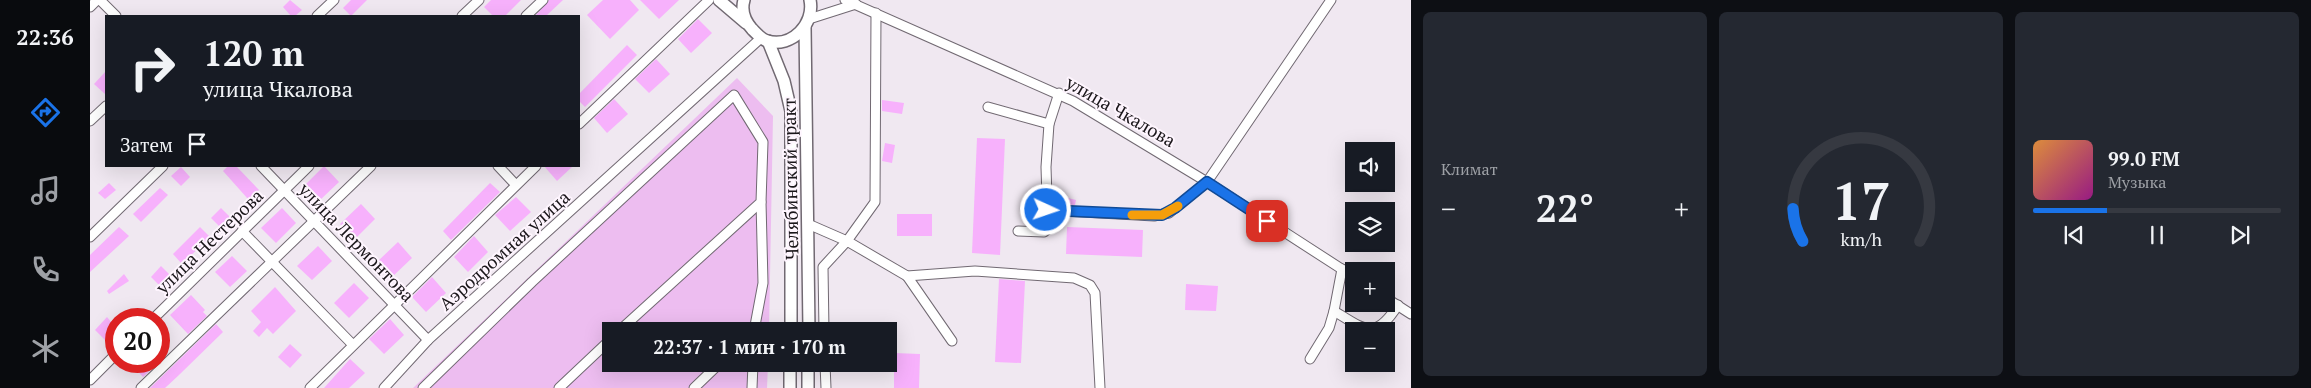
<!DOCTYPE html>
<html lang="ru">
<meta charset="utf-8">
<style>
body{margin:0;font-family:"PT Serif",serif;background:#242831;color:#f1f3f6;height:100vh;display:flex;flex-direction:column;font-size:19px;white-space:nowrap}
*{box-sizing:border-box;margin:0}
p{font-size:16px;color:#9ea1a6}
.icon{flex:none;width:28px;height:28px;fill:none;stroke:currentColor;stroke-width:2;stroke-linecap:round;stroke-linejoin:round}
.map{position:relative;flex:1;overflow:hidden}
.panel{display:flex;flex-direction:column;gap:12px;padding:12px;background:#0d0f14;width:900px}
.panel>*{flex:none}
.guide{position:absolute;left:15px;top:15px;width:475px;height:152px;border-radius:0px;box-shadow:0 5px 20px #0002;background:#171b24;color:#f1f3f6;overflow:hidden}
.controls{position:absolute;left:1255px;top:142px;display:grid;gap:10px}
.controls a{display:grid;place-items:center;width:50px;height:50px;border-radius:0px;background:#171b24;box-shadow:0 5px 20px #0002;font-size:25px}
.speed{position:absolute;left:15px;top:308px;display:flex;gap:10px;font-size:25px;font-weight:700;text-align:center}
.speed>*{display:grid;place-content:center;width:65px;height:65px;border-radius:50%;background:#171b24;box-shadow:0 5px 20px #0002;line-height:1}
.speed .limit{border:8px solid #d22;background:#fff;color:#111}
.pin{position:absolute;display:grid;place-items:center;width:42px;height:42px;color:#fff;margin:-21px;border-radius:10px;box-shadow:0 2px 8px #0006}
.me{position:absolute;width:55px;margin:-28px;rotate:93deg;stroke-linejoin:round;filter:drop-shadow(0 0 4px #0008)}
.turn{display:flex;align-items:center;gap:18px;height:105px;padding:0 15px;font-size:22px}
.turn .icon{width:65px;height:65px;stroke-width:2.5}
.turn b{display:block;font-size:35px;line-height:42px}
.then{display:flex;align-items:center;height:48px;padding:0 15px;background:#0003;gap:10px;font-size:19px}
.big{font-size:38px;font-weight:600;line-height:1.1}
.panel .tile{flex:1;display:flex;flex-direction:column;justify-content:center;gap:8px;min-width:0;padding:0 18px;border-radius:8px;background:#242831}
.panel .dial{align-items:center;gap:0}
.dial svg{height:130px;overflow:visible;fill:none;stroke:#363941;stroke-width:7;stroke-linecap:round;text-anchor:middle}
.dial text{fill:#f1f3f6;stroke:none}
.song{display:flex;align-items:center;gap:15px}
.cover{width:60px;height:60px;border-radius:8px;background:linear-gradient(135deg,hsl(30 70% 55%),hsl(310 70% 35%))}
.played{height:5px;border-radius:2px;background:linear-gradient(90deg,#1a73e8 30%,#363941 30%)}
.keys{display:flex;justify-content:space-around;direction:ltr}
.heat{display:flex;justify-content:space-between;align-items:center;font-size:28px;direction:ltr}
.panel .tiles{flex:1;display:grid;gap:12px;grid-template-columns:repeat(3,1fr)}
.trip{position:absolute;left:512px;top:322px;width:295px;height:50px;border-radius:0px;background:#171b24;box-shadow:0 5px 20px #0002;font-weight:600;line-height:50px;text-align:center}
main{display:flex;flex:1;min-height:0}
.dock{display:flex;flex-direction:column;width:90px;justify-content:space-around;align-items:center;background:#090b0e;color:#9ea1a6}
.dock .icon{width:35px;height:35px}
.dock .on{color:#1a73e8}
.dock b{font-size:22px;color:#f1f3f6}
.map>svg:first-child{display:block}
</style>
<main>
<nav class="dock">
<b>22:36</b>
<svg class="icon on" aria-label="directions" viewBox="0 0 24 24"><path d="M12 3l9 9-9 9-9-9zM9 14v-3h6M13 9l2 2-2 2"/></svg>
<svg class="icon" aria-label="music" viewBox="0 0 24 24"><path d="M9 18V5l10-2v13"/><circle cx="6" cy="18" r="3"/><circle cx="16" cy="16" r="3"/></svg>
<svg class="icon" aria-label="phone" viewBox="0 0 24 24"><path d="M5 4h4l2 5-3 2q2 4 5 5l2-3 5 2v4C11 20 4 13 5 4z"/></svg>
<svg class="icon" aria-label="climate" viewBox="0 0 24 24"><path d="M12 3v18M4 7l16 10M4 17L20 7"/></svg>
</nav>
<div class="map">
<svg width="1321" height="388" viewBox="0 0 1321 388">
<rect width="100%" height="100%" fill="#f0e8f1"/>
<path fill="#edbdf0" d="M647 78 683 116 679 331H521V364H678L677 388H323Z"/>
<g fill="#f7b1fc">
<path d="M200 0 212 10 205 16H201L193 7Z"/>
<path d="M261 0H277L261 16 253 8Z"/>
<path d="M401 0H431L415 16H403L394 7Z"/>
<path d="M459 0H473L456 16H445Z"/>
<path d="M513 0H540L549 10 520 39 497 15Z"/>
<path d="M550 0H589L569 19Z"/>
<path d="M608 19 622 33 601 53 588 39Z"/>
<path d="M537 45 547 55 495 107 489 101V94Z"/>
<path d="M566 59 580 74 559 93 545 79Z"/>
<path d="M16 71V95L4 84Z"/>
<path d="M524 99 538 114 517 133 504 118Z"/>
<path d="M792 100 814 103 812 114 792 111Z"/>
<path d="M887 138 915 139 910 255 882 253Z"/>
<path d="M795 143 805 145 802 163 792 161Z"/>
<path d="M138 166H146L169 190 158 199 133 171Z"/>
<path d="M234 166 249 182 229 201 214 186Z"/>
<path d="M454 166H483L467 181Z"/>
<path d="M91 167 100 177 91 186 81 176Z"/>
<path d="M19 183 26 190 15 199 8 193Z"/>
<path d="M400 183 410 192 361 240 353 231Z"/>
<path d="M70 188 78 195 51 222 43 214Z"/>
<path d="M966 195 986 200 985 205 964 204Z"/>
<path d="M426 197 441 212 420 231 405 215Z"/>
<path d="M271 204 285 219 265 239 250 224Z"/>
<path d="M131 208 140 217 130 227 121 218Z"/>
<path d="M192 208 206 223 186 243 171 228Z"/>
<rect x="807" y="214" width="35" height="22"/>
<path d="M29 227 39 236 0 272V255Z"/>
<path d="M110 227 120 237 92 264 83 254Z"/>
<path d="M977 227 1053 230 1052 257 976 254Z"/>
<path d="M384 236 398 252 378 272 364 257Z"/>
<path d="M308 242 322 258 302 277 287 262Z"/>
<path d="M228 246 242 261 222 280 207 266Z"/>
<path d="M142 256 157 271 140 287 125 272Z"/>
<path d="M71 266 80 275 70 286 61 277Z"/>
<path d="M34 274 39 281 19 294 17 291Z"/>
<path d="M342 277 356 293 336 312 322 297Z"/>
<path d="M909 279 935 281 931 363 905 362Z"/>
<path d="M264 283 279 298 259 318 244 303Z"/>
<path d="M1096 284 1128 286 1126 311 1095 310Z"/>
<path d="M185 287 206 311 183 334 177 328 169 337 163 331 171 322 161 311Z"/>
<path d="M101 295 115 310 113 312 117 316 98 334 80 315Z"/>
<path d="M17 317 26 328 15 340 5 330Z"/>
<path d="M300 319 314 335 294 354 279 339Z"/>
<path d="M126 324 133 332 89 375 75 388H60Z"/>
<path d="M200 344 212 355 200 368 188 357Z"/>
<path d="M69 352 74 357 53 377 38 361H69Z"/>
<path d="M804 353 830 354 829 388H804Z"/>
<path d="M260 359 275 373 259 388H234Z"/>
</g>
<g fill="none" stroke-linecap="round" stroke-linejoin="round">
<defs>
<g id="minor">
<path d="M10 0 26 16"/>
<path d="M755 0 983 101 1117 182 1264 277"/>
<path d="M0 7 7 0"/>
<path d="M227 16 244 0"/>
<path d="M372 16 389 0"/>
<path d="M436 16 453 0"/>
<path d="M719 19 766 4"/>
<path d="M898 107 959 124"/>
<path d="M0 121 16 106"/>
<path d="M489 124 619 0"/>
<path d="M171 166 338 340"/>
<path d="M408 166 426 185"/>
<path d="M956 210 1064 216 1079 213 1117 182 1241 0"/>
<path d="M718 224 757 241 785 202 786 13"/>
<path d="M152 231 263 345"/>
<path d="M928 231 954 232 958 229 956 167 959 124 969 93"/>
<path d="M0 237 73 166"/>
<path d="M1252 269 1244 311C1275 330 1285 341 1308 305"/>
<path d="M817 276 862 341"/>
<path d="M1296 298 1321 314"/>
<path d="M63 319 219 166"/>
<path d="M664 331 673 283 671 202"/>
<path d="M734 331 733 267 757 241 817 276 885 271 984 278 1000 285 1005 293 1010 388"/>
<path d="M1220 359 1239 328 1244 311"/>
<path d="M735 364 736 388"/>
<path d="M0 380 26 354"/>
<path d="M51 388 281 166"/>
<path d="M220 388 446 166"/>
<path d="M294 388 338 340 671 38"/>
<path d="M333 388 442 282 644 95 673 142 671 202 529 331"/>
<path d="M469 388 521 339"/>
<path d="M604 388 629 364"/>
<path d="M662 388 663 364"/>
</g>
<g id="major">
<path d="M629 0 656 23"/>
<path d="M654 0C651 10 655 21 662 29 666 33 671 39 677 41 702 48 725 24 720 0"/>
<path d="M715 27 719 331"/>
<path d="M678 41 694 81 701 111V331"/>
<path d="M700 388V364"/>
<path d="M718 388V364"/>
</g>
</defs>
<use href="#minor" stroke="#716972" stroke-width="11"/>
<use href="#major" stroke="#716972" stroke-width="14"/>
<use href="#minor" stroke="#fff" stroke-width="9"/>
<use href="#major" stroke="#fff" stroke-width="11"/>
</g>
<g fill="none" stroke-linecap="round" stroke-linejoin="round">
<defs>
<path id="route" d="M956 210 1072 215 1085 208 1117 182 1177 221"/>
</defs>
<use href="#route" stroke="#114b97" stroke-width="12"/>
<use href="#route" stroke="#1a73e8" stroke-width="9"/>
<path stroke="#f59e0b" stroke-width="9" d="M1042 215H1072L1088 206"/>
</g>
<g text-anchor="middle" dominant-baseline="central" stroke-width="4" stroke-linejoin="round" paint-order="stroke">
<g font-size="18" fill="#1a161a" stroke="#fef5fe">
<text transform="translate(1031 111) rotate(30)">улица Чкалова</text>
<text transform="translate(700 179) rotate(-91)">Челябинский тракт</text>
<text transform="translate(119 241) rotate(-44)">улица Нестерова</text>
<text transform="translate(267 242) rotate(46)">улица Лермонтова</text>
<text transform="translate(414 250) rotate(-42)">Аэродромная улица</text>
</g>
</g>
</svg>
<div class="controls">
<a><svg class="icon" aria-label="sound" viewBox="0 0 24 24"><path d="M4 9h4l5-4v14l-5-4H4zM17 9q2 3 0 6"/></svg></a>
<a><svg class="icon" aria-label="layers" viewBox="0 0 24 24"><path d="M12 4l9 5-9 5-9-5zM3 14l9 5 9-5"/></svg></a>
<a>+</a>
<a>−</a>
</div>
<div class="speed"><div class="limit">20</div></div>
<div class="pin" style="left:1177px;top:221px;background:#d93025"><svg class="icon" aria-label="arrive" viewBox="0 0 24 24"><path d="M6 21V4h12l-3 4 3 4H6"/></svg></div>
<svg class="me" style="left:956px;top:210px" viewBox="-20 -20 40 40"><circle r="17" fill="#1a73e8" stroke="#fff" stroke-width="3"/><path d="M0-11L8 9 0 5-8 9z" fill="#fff"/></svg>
<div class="trip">22:37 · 1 мин · 170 m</div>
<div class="guide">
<div class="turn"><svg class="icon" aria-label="right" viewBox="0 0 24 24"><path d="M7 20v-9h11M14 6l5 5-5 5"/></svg><div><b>120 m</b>улица Чкалова</div></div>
<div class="then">Затем<svg class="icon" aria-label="arrive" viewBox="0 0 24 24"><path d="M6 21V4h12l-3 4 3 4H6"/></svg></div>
</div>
</div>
<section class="panel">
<div class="tiles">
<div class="tile"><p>Климат</p>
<div class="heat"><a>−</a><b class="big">22°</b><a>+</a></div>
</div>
<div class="tile dial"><svg viewBox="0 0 100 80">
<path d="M14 69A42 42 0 1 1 86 69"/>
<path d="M14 69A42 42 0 0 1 8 49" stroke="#1a73e8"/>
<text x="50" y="56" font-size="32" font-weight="700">17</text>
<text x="50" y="72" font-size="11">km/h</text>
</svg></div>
<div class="tile">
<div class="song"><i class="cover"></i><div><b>99.0 FM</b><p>Музыка</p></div></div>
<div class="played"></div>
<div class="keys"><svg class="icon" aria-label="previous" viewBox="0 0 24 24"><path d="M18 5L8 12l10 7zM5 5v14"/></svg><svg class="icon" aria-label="pause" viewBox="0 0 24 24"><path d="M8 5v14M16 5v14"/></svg><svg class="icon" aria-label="next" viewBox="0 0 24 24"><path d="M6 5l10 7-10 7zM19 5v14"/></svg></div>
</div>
</div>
</section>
</main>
